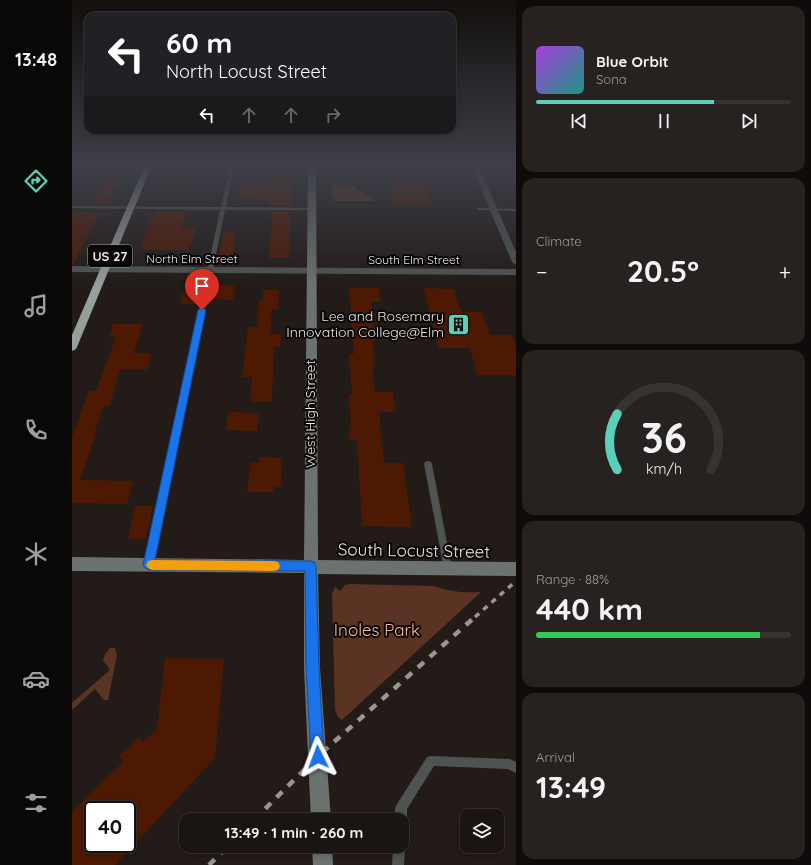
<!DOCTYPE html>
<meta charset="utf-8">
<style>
body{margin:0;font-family:Quicksand,sans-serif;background:#272120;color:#f1f3f6;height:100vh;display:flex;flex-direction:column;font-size:15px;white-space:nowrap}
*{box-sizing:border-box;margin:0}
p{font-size:13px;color:#9f9e9f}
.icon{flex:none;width:22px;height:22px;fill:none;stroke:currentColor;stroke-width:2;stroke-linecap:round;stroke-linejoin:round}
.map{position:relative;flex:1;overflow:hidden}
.drawer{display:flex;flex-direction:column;gap:6px;padding:6px;background:#0e0b0a;width:295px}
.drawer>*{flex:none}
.hud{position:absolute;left:12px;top:12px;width:372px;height:122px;border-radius:12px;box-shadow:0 2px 6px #0003,0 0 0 1px #383332;background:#202124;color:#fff;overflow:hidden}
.controls{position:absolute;left:388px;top:809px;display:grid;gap:8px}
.controls a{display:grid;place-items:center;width:44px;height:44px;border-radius:8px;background:#1a1412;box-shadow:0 2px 6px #0003,0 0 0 1px #383332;font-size:20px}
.speed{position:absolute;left:12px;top:801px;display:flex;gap:8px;font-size:20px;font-weight:700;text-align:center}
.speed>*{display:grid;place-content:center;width:52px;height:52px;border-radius:50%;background:#1a1412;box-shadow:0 2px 6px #0003,0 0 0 1px #383332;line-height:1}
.speed .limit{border:2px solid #111;border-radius:6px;background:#fff;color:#111}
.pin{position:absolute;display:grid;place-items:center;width:34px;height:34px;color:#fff;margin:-41px -17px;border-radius:50% 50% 50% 0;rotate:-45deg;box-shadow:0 0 4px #0007}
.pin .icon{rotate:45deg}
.me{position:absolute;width:44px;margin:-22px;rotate:357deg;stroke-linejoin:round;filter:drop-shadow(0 0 3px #0008)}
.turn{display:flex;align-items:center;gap:14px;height:84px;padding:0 16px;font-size:18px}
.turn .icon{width:52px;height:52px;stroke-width:2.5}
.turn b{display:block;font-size:28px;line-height:34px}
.lanes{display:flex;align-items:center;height:38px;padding:0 16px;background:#0003;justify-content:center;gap:20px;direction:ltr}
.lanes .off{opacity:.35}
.big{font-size:30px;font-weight:700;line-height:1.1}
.drawer .card{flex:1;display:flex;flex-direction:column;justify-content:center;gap:6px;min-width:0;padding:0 14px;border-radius:12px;background:#272120}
.drawer .dial{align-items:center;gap:0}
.dial svg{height:104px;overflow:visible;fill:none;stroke:#383332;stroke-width:7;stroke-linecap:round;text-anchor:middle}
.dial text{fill:#f1f3f6;stroke:none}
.song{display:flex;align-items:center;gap:12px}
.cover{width:48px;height:48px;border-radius:6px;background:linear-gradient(135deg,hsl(280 70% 55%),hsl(170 70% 35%))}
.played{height:4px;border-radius:2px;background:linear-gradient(90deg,#5dceb9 70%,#383332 70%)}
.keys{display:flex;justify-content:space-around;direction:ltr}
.heat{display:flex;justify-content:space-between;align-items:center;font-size:22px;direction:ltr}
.charge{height:6px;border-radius:3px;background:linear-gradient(90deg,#34c759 88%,#383332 0)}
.trip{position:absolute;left:107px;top:813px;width:230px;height:40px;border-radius:12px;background:#1a1412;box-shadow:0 2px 6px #0003,0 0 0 1px #383332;font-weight:700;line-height:40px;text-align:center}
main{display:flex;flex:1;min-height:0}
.tabs{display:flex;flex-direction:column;width:72px;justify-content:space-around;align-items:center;background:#0a0807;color:#9f9e9f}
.tabs .icon{width:28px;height:28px}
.tabs .on{color:#5dceb9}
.tabs b{font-size:18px;color:#f1f3f6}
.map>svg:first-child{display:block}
</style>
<main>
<nav class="tabs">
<b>13:48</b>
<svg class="icon on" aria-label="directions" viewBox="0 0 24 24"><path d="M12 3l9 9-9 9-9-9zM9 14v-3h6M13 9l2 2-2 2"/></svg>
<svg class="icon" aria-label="music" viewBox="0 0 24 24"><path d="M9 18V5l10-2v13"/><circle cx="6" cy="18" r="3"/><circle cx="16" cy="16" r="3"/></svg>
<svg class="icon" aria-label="phone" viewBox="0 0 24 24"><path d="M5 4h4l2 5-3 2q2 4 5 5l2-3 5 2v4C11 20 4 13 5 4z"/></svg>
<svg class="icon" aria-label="climate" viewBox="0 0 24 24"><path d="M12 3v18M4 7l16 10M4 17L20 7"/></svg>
<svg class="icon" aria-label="car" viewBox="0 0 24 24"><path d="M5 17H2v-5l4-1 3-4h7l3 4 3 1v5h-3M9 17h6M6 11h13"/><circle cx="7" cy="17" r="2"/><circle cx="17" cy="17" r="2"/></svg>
<svg class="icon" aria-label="filters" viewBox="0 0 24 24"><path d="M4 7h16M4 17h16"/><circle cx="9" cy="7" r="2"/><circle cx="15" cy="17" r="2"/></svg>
</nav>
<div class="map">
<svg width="444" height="865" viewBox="0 0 444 865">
<rect width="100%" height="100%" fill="#221b18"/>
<g fill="#5b3322">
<path d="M262 185H280L302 199V201H264L260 197 259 189Z"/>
<path d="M278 584 362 586C378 592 392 593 409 592L270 720 266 717 263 710 260 594 263 587 268 591 273 585Z"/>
<path d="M38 648H43L45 655 36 700H32L23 689 0 710V703L38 670 31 660 33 654Z"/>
</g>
<g fill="#4d1902" fill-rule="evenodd">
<path d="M38 169H52L36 205H21Z"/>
<path d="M202 170H220V205L199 206 196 205 197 200 166 199 170 177H202Z"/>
<path d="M103 171H120L116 183H98Z"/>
<path d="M339 179H353L360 205 322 204 317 180Z"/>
<path d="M87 211H114L109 228H124L119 245H117L116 250H69L71 246H69L80 216 85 217Z"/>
<path d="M0 212 27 213 1 265 0 264Z"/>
<path d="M199 212H218L217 258H197L200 219 198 218Z"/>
<path d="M151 232H163L161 257H147Z"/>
<path d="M146 285H163L161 300 143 299Z"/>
<path d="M277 288H307L308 302H299L304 341H301L303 367H300L303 392H321L324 412H307L312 463H331L340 527 290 526 285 440H278L277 427H279L277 394H280L277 354H282Z"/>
<path d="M352 288 382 289 389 312H410L418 335H440L444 347V375H405L398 348H366Z"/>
<path d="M191 290H207L206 309H200L198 334H209L208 347H202L200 402H178L180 377H170L176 327H185L187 299H191Z"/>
<path d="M111 291H128L126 304H109Z"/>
<path d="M41 324H71L62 353 80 354 75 370 48 369 38 405H32L22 434H24L8 480 61 481 55 504 0 503V437L17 391H24L44 337H37Z"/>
<path d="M156 412 187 413 185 431 154 430Z"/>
<path d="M187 457 210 458 209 486H202L201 492H175L179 462 186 463Z"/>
<path d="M63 506H81L74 539H56Z"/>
<path d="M93 658 152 659 143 758 43 865H0V812L51 762 47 756 67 737 71 742 85 729ZM21 810H55V844H21Z"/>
</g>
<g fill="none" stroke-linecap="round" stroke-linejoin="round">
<g fill="#4f5352" fill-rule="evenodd">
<path d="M158 165H162L154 207 240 208 242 209 240 210H153L81 565 80 568 77 569 74 568 73 565 148 210 0 208V206L149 207Z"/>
<path d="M405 208 444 209V211L407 210H405Z"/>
<path d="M356 461 359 462 360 464 380 569 379 572 376 573 373 572 372 569 352 464 353 462Z"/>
<path d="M359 756 438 759 444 762V773L436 769 362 766 335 809V820L333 824 330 825V820H323V808L325 804 355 757Z"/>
<path d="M330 842 333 846 332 865H320L321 846H330Z"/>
</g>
<g fill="#4f5352" fill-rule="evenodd">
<path d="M399 165H406L444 252V265L440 262Z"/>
<path d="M0 266 444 269V275L0 272Z"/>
</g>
<g fill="#6b7270" fill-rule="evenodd">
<path d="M236 165H244L246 560 444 562V576L246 574 248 668 259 820H239L232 668V573L0 571V557L232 560Z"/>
<path d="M240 846H260L261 865H241Z"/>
</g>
<path fill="#959f9c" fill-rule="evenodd" d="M73 165H80L5 347 4 349 0 351V335Z"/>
<path stroke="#9a9593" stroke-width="3.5" stroke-dasharray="5.5 5.5" stroke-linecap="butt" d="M403 617 444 581"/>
<g stroke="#9a9593" stroke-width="4.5" stroke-dasharray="8 8" stroke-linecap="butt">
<path d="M182 820 245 757 404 616"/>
<path d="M137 865 156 846"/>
</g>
</g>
<linearGradient id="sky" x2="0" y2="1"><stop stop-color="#130f0d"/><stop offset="0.58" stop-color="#3e3f48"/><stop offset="1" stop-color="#3e3f48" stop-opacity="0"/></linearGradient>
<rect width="444" height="286" fill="url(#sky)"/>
<path fill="#1a73e8" stroke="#114b97" d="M130 307 134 310 83 560 239 561 242 562 244 566 247 668 252 757 250 761 246 763 241 761 239 757 234 668 233 571 77 570 73 568 71 565 126 310Z"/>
<path fill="#f59e0b" d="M80 560 202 561 206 562 208 566 206 570 202 571 80 570 76 568 74 565 76 561Z"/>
<defs>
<symbol id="building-square" viewBox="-11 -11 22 22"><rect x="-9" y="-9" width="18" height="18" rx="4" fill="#5dceb9" stroke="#090606"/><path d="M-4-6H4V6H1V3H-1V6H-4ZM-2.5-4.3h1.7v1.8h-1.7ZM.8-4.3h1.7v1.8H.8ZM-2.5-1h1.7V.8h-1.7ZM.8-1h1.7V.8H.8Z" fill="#111"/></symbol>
</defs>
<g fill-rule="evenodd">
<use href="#building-square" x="374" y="312" width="25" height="25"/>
</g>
<g text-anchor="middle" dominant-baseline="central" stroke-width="4" stroke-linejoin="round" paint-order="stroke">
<g font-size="12" fill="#ece7e6" stroke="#090606">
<text x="120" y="258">North Elm Street</text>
<text x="342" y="259">South Elm Street</text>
</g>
<rect fill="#090606" stroke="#a8a4a3" stroke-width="1" x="16" y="245" width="44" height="22" rx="3"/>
<g font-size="13" font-weight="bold" fill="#ece7e6">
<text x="38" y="256">US 27</text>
</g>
<g font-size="14" fill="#ece7e6" stroke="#090606" text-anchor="end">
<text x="372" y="316">Lee and Rosemary<tspan x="372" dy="16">Innovation College@Elm</tspan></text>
</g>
<g font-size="14" fill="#ece7e6" stroke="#090606">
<text transform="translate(238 414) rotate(-90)">West High Street</text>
</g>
<g font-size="17" fill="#ece7e6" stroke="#090606">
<text transform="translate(342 550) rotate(1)">South Locust Street</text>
</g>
<g font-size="17" fill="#f8b8a0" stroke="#090606">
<text x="305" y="629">Inoles Park</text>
</g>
</g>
</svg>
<div class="controls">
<a><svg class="icon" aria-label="layers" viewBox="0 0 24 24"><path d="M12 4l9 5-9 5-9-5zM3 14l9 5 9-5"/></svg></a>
</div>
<div class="speed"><div class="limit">40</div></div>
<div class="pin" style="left:130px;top:310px;background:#d93025"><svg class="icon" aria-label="arrive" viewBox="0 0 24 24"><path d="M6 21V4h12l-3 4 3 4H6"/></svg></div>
<svg class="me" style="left:246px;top:757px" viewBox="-20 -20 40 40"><path d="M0-17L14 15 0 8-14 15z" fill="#1a73e8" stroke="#fff" stroke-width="4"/></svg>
<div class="trip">13:49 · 1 min · 260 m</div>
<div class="hud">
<div class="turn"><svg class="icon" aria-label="left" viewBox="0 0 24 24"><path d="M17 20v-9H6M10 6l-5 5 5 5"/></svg><div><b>60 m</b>North Locust Street</div></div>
<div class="lanes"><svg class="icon" aria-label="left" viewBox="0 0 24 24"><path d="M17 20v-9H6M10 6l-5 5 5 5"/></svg><svg class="icon off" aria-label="ahead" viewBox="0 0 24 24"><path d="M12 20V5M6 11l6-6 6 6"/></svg><svg class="icon off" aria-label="ahead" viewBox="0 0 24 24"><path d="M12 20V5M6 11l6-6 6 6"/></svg><svg class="icon off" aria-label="right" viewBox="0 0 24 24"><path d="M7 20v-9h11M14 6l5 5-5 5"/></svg></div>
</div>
</div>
<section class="drawer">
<div class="card">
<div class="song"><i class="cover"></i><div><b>Blue Orbit</b><p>Sona</p></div></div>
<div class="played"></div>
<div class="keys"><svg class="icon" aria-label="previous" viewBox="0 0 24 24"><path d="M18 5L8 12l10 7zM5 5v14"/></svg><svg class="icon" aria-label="pause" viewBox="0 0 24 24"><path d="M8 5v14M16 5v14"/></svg><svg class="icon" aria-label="next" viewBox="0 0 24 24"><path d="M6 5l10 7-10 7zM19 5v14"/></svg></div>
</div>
<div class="card"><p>Climate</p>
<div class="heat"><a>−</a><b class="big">20.5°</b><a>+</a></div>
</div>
<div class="card dial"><svg viewBox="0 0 100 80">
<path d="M14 69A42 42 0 1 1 86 69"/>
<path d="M14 69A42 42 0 0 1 14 26" stroke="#5dceb9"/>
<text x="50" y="56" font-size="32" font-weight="700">36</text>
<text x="50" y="72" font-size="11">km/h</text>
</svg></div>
<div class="card"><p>Range · 88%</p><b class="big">440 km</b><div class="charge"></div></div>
<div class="card"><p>Arrival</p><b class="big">13:49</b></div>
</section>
</main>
